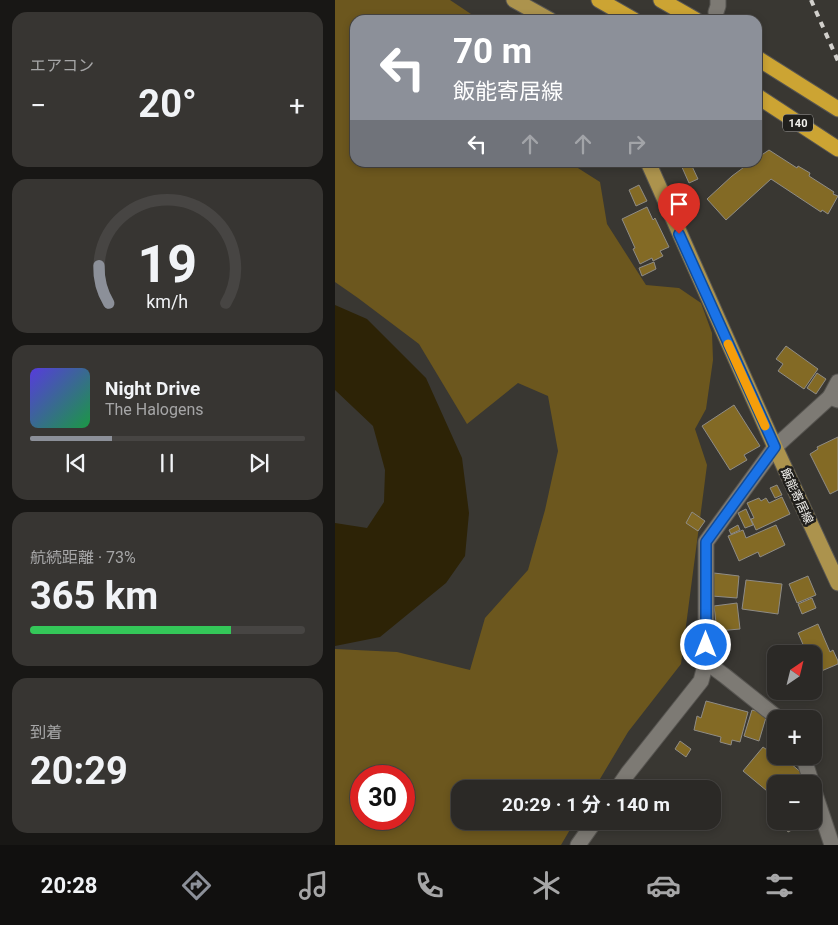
<!DOCTYPE html>
<html lang="ja">
<meta charset="utf-8">
<style>
body{margin:0;font-family:Roboto,"Noto Sans JP",sans-serif;background:#373532;color:#f1f3f6;height:100vh;display:flex;flex-direction:column;font-size:19px;white-space:nowrap}
*{box-sizing:border-box;margin:0}
p{font-size:16px;color:#a6a6a7}
.icon{flex:none;width:28px;height:28px;fill:none;stroke:currentColor;stroke-width:2;stroke-linecap:round;stroke-linejoin:round}
.map{position:relative;flex:1;overflow:hidden}
.drawer{display:flex;flex-direction:column;gap:12px;padding:12px;background:#181715;width:335px}
.drawer>*{flex:none}
.top-card{position:absolute;left:15px;top:15px;width:412px;height:152px;border-radius:15px;box-shadow:0 2px 8px #0003,0 0 0 1px #474543;background:#8c9099;color:#fff;overflow:hidden}
.needle{width:32px;rotate:35deg}
.buttons{position:absolute;left:432px;top:645px;display:grid;gap:10px}
.buttons a{display:grid;place-items:center;width:55px;height:55px;border-radius:10px;background:#2b2926;box-shadow:0 2px 8px #0003,0 0 0 1px #474543;font-size:25px}
.speed{position:absolute;left:15px;top:765px;display:flex;gap:10px;font-size:25px;font-weight:700;text-align:center}
.speed>*{display:grid;place-content:center;width:65px;height:65px;border-radius:50%;background:#2b2926;box-shadow:0 2px 8px #0003,0 0 0 1px #474543;line-height:1}
.speed .limit{border:8px solid #d22;background:#fff;color:#111}
.pin{position:absolute;display:grid;place-items:center;width:42px;height:42px;color:#fff;margin:-51px -21px;border-radius:50% 50% 50% 0;rotate:-45deg;box-shadow:0 0 5px #0007}
.pin .icon{rotate:45deg}
.me{position:absolute;width:55px;margin:-28px;rotate:0deg;stroke-linejoin:round;filter:drop-shadow(0 0 4px #0008)}
.turn{display:flex;align-items:center;gap:18px;height:105px;padding:0 20px;font-size:22px}
.turn .icon{width:65px;height:65px;stroke-width:2.5}
.turn b{display:block;font-size:35px;line-height:42px}
.lanes{display:flex;align-items:center;height:48px;padding:0 20px;background:#0003;justify-content:center;gap:25px;direction:ltr}
.lanes .off{opacity:.35}
.big{font-size:38px;font-weight:700;line-height:1.1}
.drawer .card{flex:1;display:flex;flex-direction:column;justify-content:center;gap:8px;min-width:0;padding:0 18px;border-radius:15px;background:#373532}
.drawer .dial{align-items:center;gap:0}
.dial svg{height:130px;overflow:visible;fill:none;stroke:#474543;stroke-width:7;stroke-linecap:round;text-anchor:middle}
.dial text{fill:#f1f3f6;stroke:none}
.song{display:flex;align-items:center;gap:15px}
.cover{width:60px;height:60px;border-radius:8px;background:linear-gradient(135deg,hsl(250 70% 55%),hsl(140 70% 35%))}
.played{height:5px;border-radius:2px;background:linear-gradient(90deg,#8c9099 30%,#474543 30%)}
.keys{display:flex;justify-content:space-around;direction:ltr}
.heat{display:flex;justify-content:space-between;align-items:center;font-size:28px;direction:ltr}
.charge{height:8px;border-radius:4px;background:linear-gradient(90deg,#34c759 73%,#474543 0)}
.trip{position:absolute;left:116px;top:780px;width:270px;height:50px;border-radius:15px;background:#2b2926;box-shadow:0 2px 8px #0003,0 0 0 1px #474543;font-weight:700;line-height:50px;text-align:center}
.menu{display:flex;height:80px;justify-content:space-around;align-items:center;background:#11100f;color:#a6a6a7}
.menu .icon{width:35px;height:35px}
.menu .on{color:#8c9099}
.menu b{font-size:22px;color:#f1f3f6}
main{display:flex;flex:1;min-height:0}
.map>svg:first-child{display:block}
</style>
<main>
<section class="drawer">
<div class="card"><p>エアコン</p>
<div class="heat"><a>−</a><b class="big">20°</b><a>+</a></div>
</div>
<div class="card dial"><svg viewBox="0 0 100 80">
<path d="M14 69A42 42 0 1 1 86 69"/>
<path d="M14 69A42 42 0 0 1 8 46" stroke="#8c9099"/>
<text x="50" y="56" font-size="32" font-weight="700">19</text>
<text x="50" y="72" font-size="11">km/h</text>
</svg></div>
<div class="card">
<div class="song"><i class="cover"></i><div><b>Night Drive</b><p>The Halogens</p></div></div>
<div class="played"></div>
<div class="keys"><svg class="icon" aria-label="previous" viewBox="0 0 24 24"><path d="M18 5L8 12l10 7zM5 5v14"/></svg><svg class="icon" aria-label="pause" viewBox="0 0 24 24"><path d="M8 5v14M16 5v14"/></svg><svg class="icon" aria-label="next" viewBox="0 0 24 24"><path d="M6 5l10 7-10 7zM19 5v14"/></svg></div>
</div>
<div class="card"><p>航続距離 · 73%</p><b class="big">365 km</b><div class="charge"></div></div>
<div class="card"><p>到着</p><b class="big">20:29</b></div>
</section>
<div class="map">
<svg width="503" height="845" viewBox="0 0 503 845">
<rect width="100%" height="100%" fill="#393732"/>
<path fill="#6c571e" fill-rule="evenodd" d="M0 0H115L145 20H20V162L235 163 265 182 272 224 311 285 344 288 366 303 377 333 378 360 371 409 360 429 372 465 346 664 293 732 259 789H125V821H240L226 845H0V649L62 652 135 670 150 618 193 570 210 510 223 451 213 396 183 383 132 424 84 344 23 298 0 282ZM26 776H69V819H26Z"/>
<path fill="#2d2306" d="M0 305 32 319 91 378 127 458 134 513 130 556 111 583 45 637 0 646V523L32 528 49 502 50 470 38 426 0 390Z"/>
<g fill="#836a25" stroke="#8f8c86">
<path d="M434 150 462 168 463 166 475 173 474 176 499 192 498 194 503 196 493 214 487 210 486 212 436 179 391 220 372 199 397 176 416 162H422V158Z"/>
<path d="M351 162H355L363 179 354 183 346 165Z"/>
<path d="M304 185 312 201 301 206 294 190Z"/>
<path d="M312 207 318 220 320 218 334 247 325 251 328 256 318 261 317 258 305 264 298 249 300 248 287 219Z"/>
<path d="M319 262 321 269 307 276 304 268Z"/>
<path d="M451 346 483 369 469 389 443 371 448 364 441 359Z"/>
<path d="M482 373 491 379 481 394 472 388Z"/>
<path d="M399 405 425 446 409 455 412 460 395 470 367 426Z"/>
<path d="M503 437V490L495 494 475 454 483 449 482 447Z"/>
<path d="M442 485 447 495 440 498 435 488Z"/>
<path d="M447 497 455 514 421 530 416 519 419 518 412 503 424 498 426 501 431 498 434 503Z"/>
<path d="M411 509 418 525 410 528 403 513Z"/>
<path d="M357 512 370 521 363 531 351 523Z"/>
<path d="M403 525 405 530 396 534 394 530Z"/>
<path d="M441 525 450 545 425 557 423 552 404 561 393 536 408 530 411 538Z"/>
<path d="M379 573 404 576 402 598 377 596Z"/>
<path d="M473 576 481 595 462 603 454 584Z"/>
<path d="M411 580 447 584 443 614 407 609Z"/>
<path d="M477 598 481 608 467 614 463 604Z"/>
<path d="M402 603 405 629 382 631 379 606Z"/>
<path d="M483 624 495 652 498 650 503 661V664L484 672 479 661V654H476L473 647 470 649 463 633Z"/>
<path d="M371 701 413 712 405 742 397 740 396 745 385 742 386 737 359 730 362 716 366 718Z"/>
<path d="M417 710 432 714 424 741 409 736Z"/>
<path d="M345 741 356 749 351 757 340 749Z"/>
<path d="M428 747 435 752 438 748 441 751V756H453L457 760 455 763 468 774 460 784H441V792L438 796 408 771Z"/>
<path d="M447 821H466L468 824 453 832Z"/>
</g>
<g fill="none" stroke-linecap="round" stroke-linejoin="round">
<defs>
<g id="minor">
<path d="M381 12 383 6V0"/>
<path d="M495 397 503 382"/>
<path d="M371 662 390 676 444 719"/>
<path d="M468 756 477 784"/>
<path d="M282 789 293 773 366 681 371 662V542L440 447 495 397 503 400"/>
<path d="M479 791 497 845"/>
<path d="M243 845 260 821"/>
</g>
<g id="major">
<path d="M179 0 215 20"/>
<path d="M313 162 440 447 503 583"/>
</g>
<g id="highway">
<path d="M264 0 299 20"/>
<path d="M326 0 361 20"/>
<path d="M422 58 503 109"/>
<path d="M422 96 503 149"/>
</g>
</defs>
<use href="#minor" stroke="#575551" stroke-width="17"/>
<use href="#major" stroke="#575551" stroke-width="17"/>
<use href="#highway" stroke="#575551" stroke-width="17"/>
<use href="#minor" stroke="#7d7a74" stroke-width="15"/>
<use href="#major" stroke="#ac934d" stroke-width="15"/>
<use href="#highway" stroke="#cca433" stroke-width="15"/>
<path stroke="#d2d0cc" stroke-width="4" stroke-dasharray="6 6" stroke-linecap="butt" d="M476 0 503 61"/>
</g>
<g fill="none" stroke-linecap="round" stroke-linejoin="round">
<defs>
<path id="route" d="M344 234 440 447 371 542V645"/>
</defs>
<use href="#route" stroke="#114b97" stroke-width="12"/>
<use href="#route" stroke="#1a73e8" stroke-width="9"/>
<path stroke="#f59e0b" stroke-width="9" d="M393 344 430 426"/>
</g>
<g text-anchor="middle" dominant-baseline="central" stroke-width="5" stroke-linejoin="round" paint-order="stroke">
<rect fill="#201f1c" stroke="#b2b1ae" stroke-width="1" x="448" y="114.5" width="30" height="17" rx="4"/>
<g font-size="11" font-weight="bold" fill="#f1f0ec">
<text x="463" y="123">140</text>
</g>
<g font-size="12" fill="#f1f0ec" stroke="#201f1c">
<text transform="translate(462 496) rotate(65)">飯能寄居線</text>
</g>
</g>
</svg>
<div class="buttons">
<a><svg class="needle" viewBox="-14 -14 28 28"><path d="M0-13l5 13h-10z" fill="#e53935"/><path d="M0 13l5-13h-10z" fill="#a6a6a7"/></svg></a>
<a>+</a>
<a>−</a>
</div>
<div class="speed"><div class="limit">30</div></div>
<div class="pin" style="left:344px;top:234px;background:#d93025"><svg class="icon" aria-label="arrive" viewBox="0 0 24 24"><path d="M6 21V4h12l-3 4 3 4H6"/></svg></div>
<svg class="me" style="left:371px;top:645px" viewBox="-20 -20 40 40"><circle r="17" fill="#1a73e8" stroke="#fff" stroke-width="3"/><path d="M0-11L8 9 0 5-8 9z" fill="#fff"/></svg>
<div class="trip">20:29 · 1 分 · 140 m</div>
<div class="top-card">
<div class="turn"><svg class="icon" aria-label="left" viewBox="0 0 24 24"><path d="M17 20v-9H6M10 6l-5 5 5 5"/></svg><div><b>70 m</b>飯能寄居線</div></div>
<div class="lanes"><svg class="icon" aria-label="left" viewBox="0 0 24 24"><path d="M17 20v-9H6M10 6l-5 5 5 5"/></svg><svg class="icon off" aria-label="ahead" viewBox="0 0 24 24"><path d="M12 20V5M6 11l6-6 6 6"/></svg><svg class="icon off" aria-label="ahead" viewBox="0 0 24 24"><path d="M12 20V5M6 11l6-6 6 6"/></svg><svg class="icon off" aria-label="right" viewBox="0 0 24 24"><path d="M7 20v-9h11M14 6l5 5-5 5"/></svg></div>
</div>
</div>
</main>
<nav class="menu">
<b>20:28</b>
<svg class="icon on" aria-label="directions" viewBox="0 0 24 24"><path d="M12 3l9 9-9 9-9-9zM9 14v-3h6M13 9l2 2-2 2"/></svg>
<svg class="icon" aria-label="music" viewBox="0 0 24 24"><path d="M9 18V5l10-2v13"/><circle cx="6" cy="18" r="3"/><circle cx="16" cy="16" r="3"/></svg>
<svg class="icon" aria-label="phone" viewBox="0 0 24 24"><path d="M5 4h4l2 5-3 2q2 4 5 5l2-3 5 2v4C11 20 4 13 5 4z"/></svg>
<svg class="icon" aria-label="climate" viewBox="0 0 24 24"><path d="M12 3v18M4 7l16 10M4 17L20 7"/></svg>
<svg class="icon" aria-label="car" viewBox="0 0 24 24"><path d="M5 17H2v-5l4-1 3-4h7l3 4 3 1v5h-3M9 17h6M6 11h13"/><circle cx="7" cy="17" r="2"/><circle cx="17" cy="17" r="2"/></svg>
<svg class="icon" aria-label="filters" viewBox="0 0 24 24"><path d="M4 7h16M4 17h16"/><circle cx="9" cy="7" r="2"/><circle cx="15" cy="17" r="2"/></svg>
</nav>
